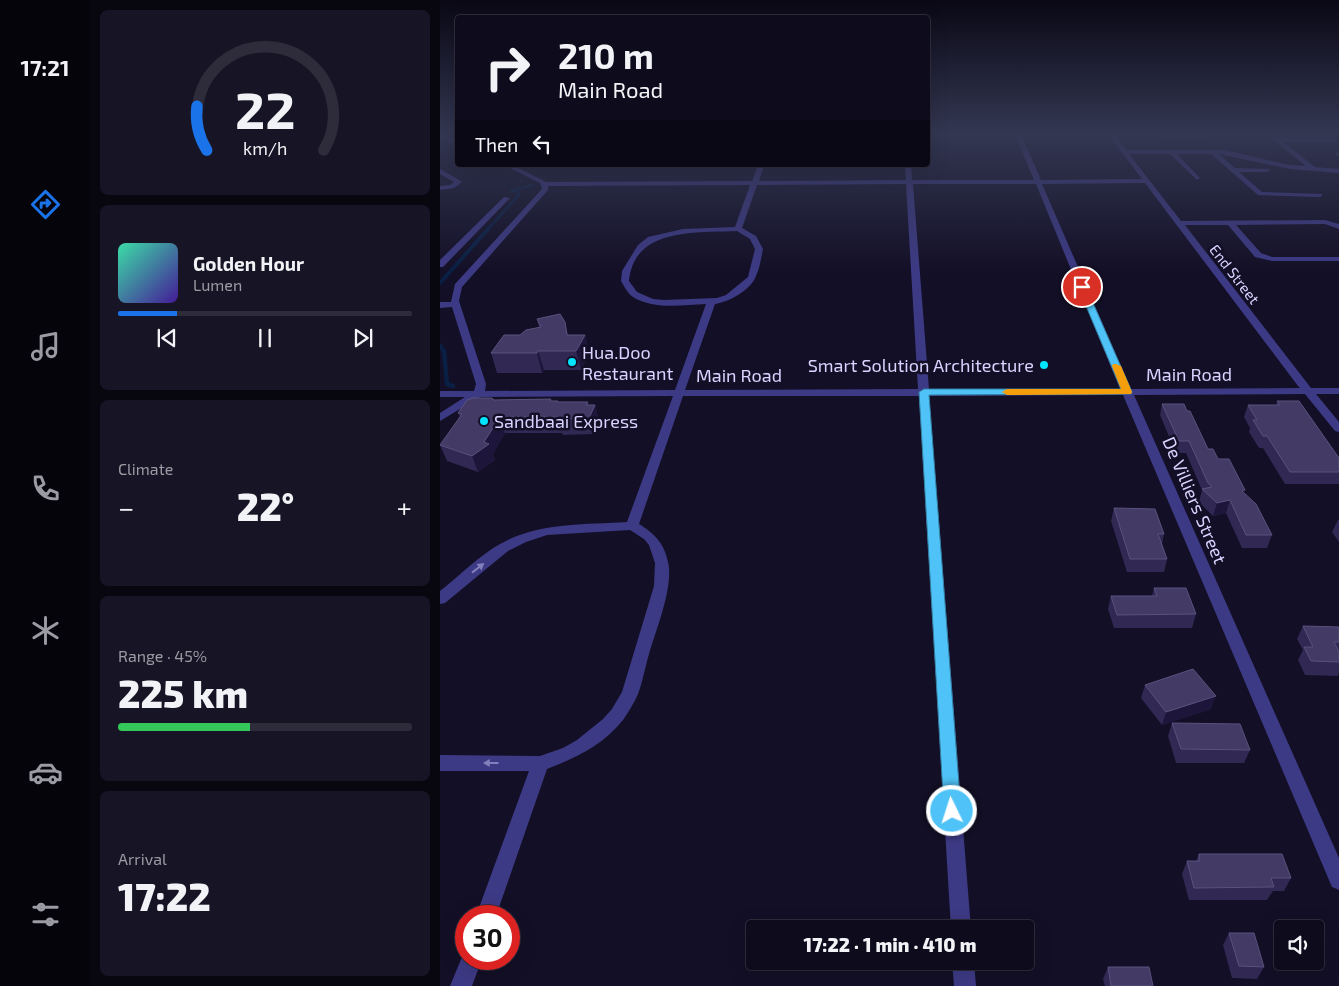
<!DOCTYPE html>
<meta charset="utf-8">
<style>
body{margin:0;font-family:"Exo 2",sans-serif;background:#171425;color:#f1f3f6;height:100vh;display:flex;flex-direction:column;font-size:19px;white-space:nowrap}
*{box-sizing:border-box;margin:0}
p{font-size:16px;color:#9b9ba3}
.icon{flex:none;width:28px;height:28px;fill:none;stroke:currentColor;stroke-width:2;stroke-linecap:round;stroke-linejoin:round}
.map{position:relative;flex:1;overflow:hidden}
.sheet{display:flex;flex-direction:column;gap:10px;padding:10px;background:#08060f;width:350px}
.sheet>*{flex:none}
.guide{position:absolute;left:15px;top:15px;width:475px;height:152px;border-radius:5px;box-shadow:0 5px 20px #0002,0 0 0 1px #2e2b3b;background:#0e0b1c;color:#f1f3f6;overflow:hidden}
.buttons{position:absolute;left:834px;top:920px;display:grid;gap:10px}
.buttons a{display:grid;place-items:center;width:50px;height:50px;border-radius:5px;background:#0e0b1c;box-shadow:0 5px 20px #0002,0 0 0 1px #2e2b3b;font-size:25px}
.speed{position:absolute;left:15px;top:905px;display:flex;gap:10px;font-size:25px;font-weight:700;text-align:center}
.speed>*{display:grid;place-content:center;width:65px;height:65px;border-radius:50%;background:#0e0b1c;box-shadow:0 5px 20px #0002,0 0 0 1px #2e2b3b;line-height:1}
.speed .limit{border:8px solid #d22;background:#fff;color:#111}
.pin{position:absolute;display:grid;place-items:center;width:42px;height:42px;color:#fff;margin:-21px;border:2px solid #fff;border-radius:50%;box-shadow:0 1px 5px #0007}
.me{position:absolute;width:55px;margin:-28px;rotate:356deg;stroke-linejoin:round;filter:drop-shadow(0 0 4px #0008)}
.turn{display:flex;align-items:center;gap:18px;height:105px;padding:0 20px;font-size:22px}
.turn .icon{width:65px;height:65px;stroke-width:2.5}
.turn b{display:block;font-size:35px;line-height:42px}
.then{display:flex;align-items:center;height:48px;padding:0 20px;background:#0003;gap:10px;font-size:19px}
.big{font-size:38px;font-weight:800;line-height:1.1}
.sheet .card{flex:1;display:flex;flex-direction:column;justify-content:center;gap:8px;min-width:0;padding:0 18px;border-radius:8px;background:#171425}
.sheet .dial{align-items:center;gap:0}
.dial svg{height:130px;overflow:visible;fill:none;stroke:#2e2b3b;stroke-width:7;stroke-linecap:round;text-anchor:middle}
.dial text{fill:#f1f3f6;stroke:none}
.song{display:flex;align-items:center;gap:15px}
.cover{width:60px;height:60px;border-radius:8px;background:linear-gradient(135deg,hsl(160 70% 55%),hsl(260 70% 35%))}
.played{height:5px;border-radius:2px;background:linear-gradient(90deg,#1a73e8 20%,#2e2b3b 20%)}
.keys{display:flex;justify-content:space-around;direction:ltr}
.heat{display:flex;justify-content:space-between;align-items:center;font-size:28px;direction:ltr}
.charge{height:8px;border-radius:4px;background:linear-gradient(90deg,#34c759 45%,#2e2b3b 0)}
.trip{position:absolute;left:306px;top:920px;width:288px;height:50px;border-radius:5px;background:#0e0b1c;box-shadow:0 5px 20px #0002,0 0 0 1px #2e2b3b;font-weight:800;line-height:50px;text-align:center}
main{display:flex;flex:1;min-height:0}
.tab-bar{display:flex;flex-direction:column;width:90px;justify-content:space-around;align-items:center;background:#06040b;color:#9b9ba3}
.tab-bar .icon{width:35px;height:35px}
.tab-bar .active{color:#1a73e8}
.tab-bar b{font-size:22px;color:#f1f3f6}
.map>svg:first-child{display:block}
</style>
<main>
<nav class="tab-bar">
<b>17:21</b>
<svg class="icon active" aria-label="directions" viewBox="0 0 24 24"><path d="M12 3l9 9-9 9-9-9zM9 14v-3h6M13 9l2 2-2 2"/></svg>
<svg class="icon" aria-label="music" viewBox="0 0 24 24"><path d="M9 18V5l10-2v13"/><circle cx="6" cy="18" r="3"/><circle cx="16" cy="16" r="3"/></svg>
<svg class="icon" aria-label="phone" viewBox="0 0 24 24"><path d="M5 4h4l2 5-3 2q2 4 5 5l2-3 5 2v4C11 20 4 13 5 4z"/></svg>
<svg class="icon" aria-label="climate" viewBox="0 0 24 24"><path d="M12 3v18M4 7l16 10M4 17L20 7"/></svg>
<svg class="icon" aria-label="car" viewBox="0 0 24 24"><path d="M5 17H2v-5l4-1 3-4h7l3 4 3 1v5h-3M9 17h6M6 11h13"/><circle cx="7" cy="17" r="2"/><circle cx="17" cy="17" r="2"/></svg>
<svg class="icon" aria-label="filters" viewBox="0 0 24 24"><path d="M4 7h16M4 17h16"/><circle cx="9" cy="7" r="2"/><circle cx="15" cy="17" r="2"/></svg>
</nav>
<section class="sheet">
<div class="card dial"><svg viewBox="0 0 100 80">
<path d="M14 69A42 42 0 1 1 86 69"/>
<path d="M14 69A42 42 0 0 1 8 42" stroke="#1a73e8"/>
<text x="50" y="56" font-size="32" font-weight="700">22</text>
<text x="50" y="72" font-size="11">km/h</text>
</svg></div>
<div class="card">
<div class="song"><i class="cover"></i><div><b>Golden Hour</b><p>Lumen</p></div></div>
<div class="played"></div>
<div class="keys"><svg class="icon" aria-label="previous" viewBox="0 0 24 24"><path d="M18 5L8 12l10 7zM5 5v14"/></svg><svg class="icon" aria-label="pause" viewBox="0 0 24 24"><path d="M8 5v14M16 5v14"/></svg><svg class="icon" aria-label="next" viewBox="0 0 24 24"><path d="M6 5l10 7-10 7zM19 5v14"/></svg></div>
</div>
<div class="card"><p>Climate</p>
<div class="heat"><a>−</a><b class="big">22°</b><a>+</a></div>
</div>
<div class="card"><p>Range · 45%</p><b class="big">225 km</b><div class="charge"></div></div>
<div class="card"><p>Arrival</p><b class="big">17:22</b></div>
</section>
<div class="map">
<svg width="899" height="986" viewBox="0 0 899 986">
<rect width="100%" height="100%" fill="#130f26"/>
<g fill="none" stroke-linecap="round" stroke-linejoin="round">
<g stroke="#0a1f44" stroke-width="2.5">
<path d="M74 190 93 185"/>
<path d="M48 229 78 196 79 193 71 190"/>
</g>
<g stroke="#0a1f44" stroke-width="4">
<path d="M0 283 49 228"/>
<path d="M0 345 4 352"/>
</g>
<path stroke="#0a1f44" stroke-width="4.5" d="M4 351 7 384 13 386"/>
<g fill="#3d3a85" fill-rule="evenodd">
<path d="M575 134H581L601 180 702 179 668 134H674L687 150H784L850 165 866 166 826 134H833L838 138H894L897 140 894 142H843L875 167 899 169V173L850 169 779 154 795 168 829 169 830 170 827 172H799L822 192 882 194V196L880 197 818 195 771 154H737L759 177 760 178 757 180 730 154H689L741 221 885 220 899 224V229L885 224 796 225 821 253 832 257H899V261H832L815 257 788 225H745L871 388H899V394H876L899 422V432L895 431 865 394 694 395 899 858V890L892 887 683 395 489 396 531 929H511L479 396H243L199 524C215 534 224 543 228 562 234 586 216 630 209 654 205 667 203 681 198 694 194 703 188 713 183 720 163 745 136 758 107 769L56 916H36L89 771H0V755L100 756 123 748 137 740 163 719 172 709 182 692 214 586 215 563 209 545 204 539 190 530 107 535 86 542 68 551 5 603 0 604V591C19 576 40 555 60 544 99 522 144 525 187 522L233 396 40 397 0 421V413L25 397H0V391H34L36 384 12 307 0 308V302H11L15 284 102 189 100 183 64 165H72L106 182 312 181 318 165H324L319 181 466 180 465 165H471L472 180H594ZM705 183 858 386 860 388 691 389 602 184ZM466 184 478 389 245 390 275 304C289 302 311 290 316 276 320 268 321 258 323 249L316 236 302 228 317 185ZM473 184H596L680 389H489ZM310 185 295 227 243 229 208 237 198 245 182 271 181 281C184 286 188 294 193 297 214 310 242 305 266 304L235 390 45 391 46 384 19 301 22 287 108 190V186ZM297 231 310 239 315 249 308 277 286 295 277 298 224 300 213 299 197 292 189 281C194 227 256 233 297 231Z"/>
<path d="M710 134H767L770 136 767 138H723Z"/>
<path d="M0 135 18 141V145L0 139Z"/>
<path d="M898 152 899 156 896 155V153Z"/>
<path d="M0 169 21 181 22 182 14 188 0 190V186L10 185 14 182 0 174Z"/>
<path d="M64 197 70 198 3 267H0V260Z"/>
<path d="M26 950V959H42L32 986H10L24 952Z"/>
<path d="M512 961H534L536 986H514Z"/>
</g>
</g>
<g fill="#312854">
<path d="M97 319 125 322 128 335H145L149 354 141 370H104L102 373H57L51 353 80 335 99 327Z"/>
<path d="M111 399V401L118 402H148L149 405H155L159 421 153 434 123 435 122 433H65L53 454 55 460 38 472 7 461 0 445 20 417 18 413 54 400Z"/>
<path d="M837 401 899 458V484H845L823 448H819L809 432 810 428 804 417 808 405H836Z"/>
<path d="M722 404 778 459 804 493 832 535 827 548H802L786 513 773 516 759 502 762 490 746 453H736L720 415Z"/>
<path d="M674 508 724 534 722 544 727 559 724 572H687L671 521Z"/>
<path d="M898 520H899V542L892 532Z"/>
<path d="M714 588 756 614 752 628H674L668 609 671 596H712Z"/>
<path d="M863 626 899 627V673L898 676 865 675 858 660 863 650 857 639Z"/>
<path d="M705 685 771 709 722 725 701 698Z"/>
<path d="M732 723 810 750 804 763H736L728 736Z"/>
<path d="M759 854 851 878 844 891H833L827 900H749L742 874 747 861H756Z"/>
<path d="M789 933 824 967 817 979 792 978 783 945Z"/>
<path d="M668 967 713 986H665L663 979Z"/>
</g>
<g fill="#1d163a">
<path d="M145 335 149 354 141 370 136 351Z"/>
<path d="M98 351 104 370 102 373 97 353Z"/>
<path d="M148 402 151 415 155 405 159 421 153 434 146 405Z"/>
<path d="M60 417 65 433 53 454 55 460 38 472 32 456 44 442Z"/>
<path d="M790 500 786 513 773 516 777 503Z"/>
<path d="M776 696 771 709 722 725 726 712Z"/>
</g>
<g fill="#433a66" stroke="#5a527e">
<path d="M120 314 125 322 127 335H145L136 351H98L97 353H51L64 335H80L86 330 101 327 97 319Z"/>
<path d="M33 398H52L54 400 111 399 110 401H118L117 402H148L146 405H155L149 418 118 419 119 417H60L44 442 49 444 32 456 0 445 22 414 18 413 27 400Z"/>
<path d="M837 401H859L899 458V472H850L827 436H823L813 420H817L808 405H840Z"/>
<path d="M722 404H744L747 411H750L768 449H773L778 459H789L805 490 802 491 816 504 832 535H806L790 500 777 503 762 489 772 487 768 483 749 441H739Z"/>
<path d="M674 508 715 509 724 534H718L727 559H690Z"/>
<path d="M714 588H746L756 614 677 615 671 596H717Z"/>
<path d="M863 626 899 627V642H894L899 652V662L871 661 864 647H873Z"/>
<path d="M753 669 776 696 726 712 705 685Z"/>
<path d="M732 723 800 724 810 750 741 749Z"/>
<path d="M759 854H842L851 878H831L834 887 754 888 747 861H759Z"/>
<path d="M789 933H814L824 967 799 966Z"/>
<path d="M668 967H709L713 986H671Z"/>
</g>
<defs><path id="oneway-solid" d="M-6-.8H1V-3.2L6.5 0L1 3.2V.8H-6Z" transform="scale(1.25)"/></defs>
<g fill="#837fbc">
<use href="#oneway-solid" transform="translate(38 568) rotate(-38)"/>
<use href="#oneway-solid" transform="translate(51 763) rotate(-180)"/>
</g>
<linearGradient id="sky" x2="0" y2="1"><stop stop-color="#0a0815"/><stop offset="0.49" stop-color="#333752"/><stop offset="1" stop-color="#333752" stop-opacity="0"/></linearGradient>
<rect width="899" height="272" fill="url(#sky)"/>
<path fill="#4fc3f7" stroke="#337fa1" d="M642 284 646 287 692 392 691 394 489 395 521 811 518 817 512 819 506 817 504 811 479 392 484 389H681L638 287Z"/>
<path fill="#f59e0b" d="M673 364H676L681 366 692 392 691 394 567 395 562 392 567 389H681L672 366Z"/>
<g fill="#00e5ff" stroke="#130f26" stroke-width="2">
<circle cx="132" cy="362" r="5"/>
<circle cx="604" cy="365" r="5"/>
<circle cx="44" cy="421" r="5"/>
</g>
<g text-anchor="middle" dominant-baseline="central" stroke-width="5" stroke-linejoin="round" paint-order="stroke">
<g font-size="15" fill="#d9d4ff" stroke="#130f26">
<text transform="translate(795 274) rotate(52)">End Street</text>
</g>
<g font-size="18" fill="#d9d4ff" stroke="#130f26" text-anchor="start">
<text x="142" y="352">Hua.Doo<tspan x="142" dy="21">Restaurant</tspan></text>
<text x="594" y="365" text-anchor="end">Smart Solution Architecture</text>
<text x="54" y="421">Sandbaai Express</text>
</g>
<g font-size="18" fill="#d9d4ff" stroke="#130f26">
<text x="749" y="374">Main Road</text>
<text x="299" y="375">Main Road</text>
<text transform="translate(755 500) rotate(67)">De Villiers Street</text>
</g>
</g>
</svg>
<div class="buttons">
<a><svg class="icon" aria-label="sound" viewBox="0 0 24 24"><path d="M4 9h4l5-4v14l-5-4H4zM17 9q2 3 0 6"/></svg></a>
</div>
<div class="speed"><div class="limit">30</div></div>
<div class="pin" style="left:642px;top:287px;background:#d93025"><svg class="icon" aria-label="arrive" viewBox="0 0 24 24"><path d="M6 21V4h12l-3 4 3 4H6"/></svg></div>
<svg class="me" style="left:512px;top:811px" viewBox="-20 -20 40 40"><circle r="17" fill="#4fc3f7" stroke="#fff" stroke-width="3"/><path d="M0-11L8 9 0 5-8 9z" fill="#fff"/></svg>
<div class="trip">17:22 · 1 min · 410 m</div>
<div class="guide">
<div class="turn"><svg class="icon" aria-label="right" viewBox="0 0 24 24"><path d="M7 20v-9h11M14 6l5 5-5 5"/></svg><div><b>210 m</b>Main Road</div></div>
<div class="then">Then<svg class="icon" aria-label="left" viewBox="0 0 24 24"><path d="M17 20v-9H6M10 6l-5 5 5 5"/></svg></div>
</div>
</div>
</main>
